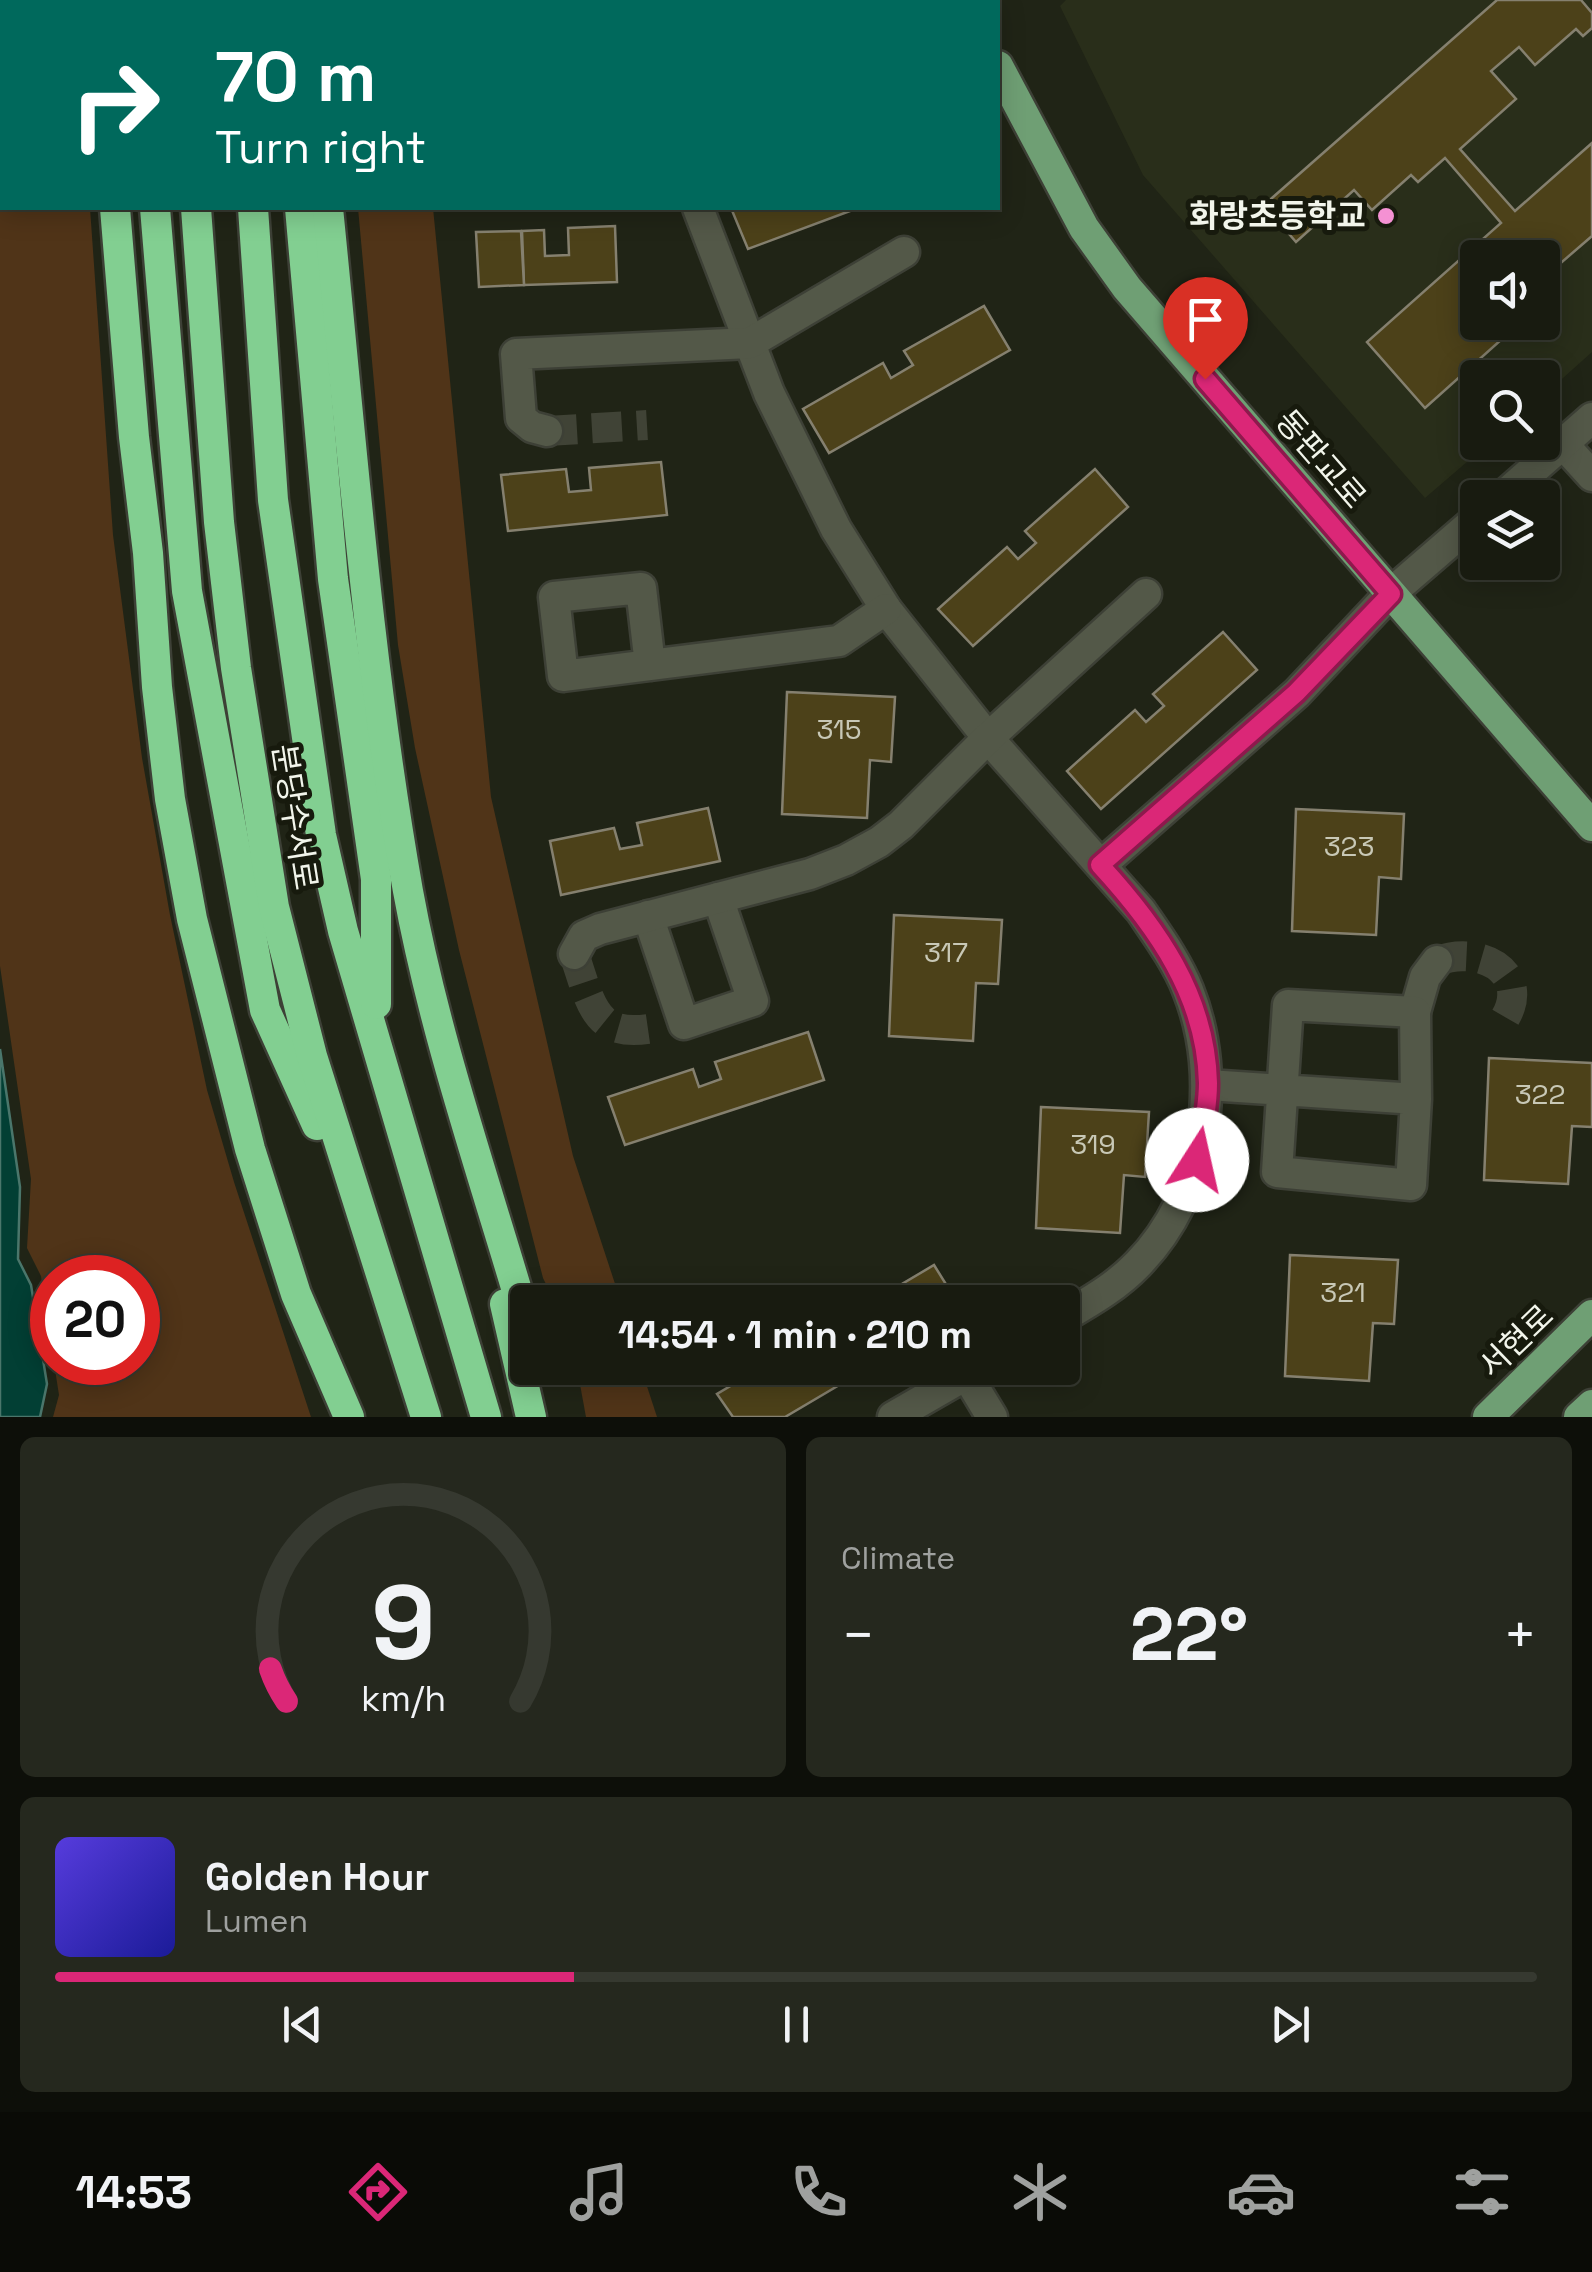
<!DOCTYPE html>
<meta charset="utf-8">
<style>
body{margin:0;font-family:"Space Grotesk","Noto Sans KR",sans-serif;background:#25281e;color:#f1f3f6;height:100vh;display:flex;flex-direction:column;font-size:38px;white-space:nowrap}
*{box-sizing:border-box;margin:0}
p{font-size:32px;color:#9fa19f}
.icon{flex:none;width:55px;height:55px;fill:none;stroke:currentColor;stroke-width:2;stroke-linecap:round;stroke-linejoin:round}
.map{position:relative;height:1417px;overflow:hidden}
.panel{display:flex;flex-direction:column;gap:20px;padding:20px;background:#0d0f09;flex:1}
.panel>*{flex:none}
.hud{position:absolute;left:0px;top:0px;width:1000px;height:210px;box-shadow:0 5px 25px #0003,0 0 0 2px #363930;background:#00695c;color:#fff;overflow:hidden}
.fabs{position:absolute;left:1460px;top:240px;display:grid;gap:20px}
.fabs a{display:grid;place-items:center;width:100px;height:100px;border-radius:10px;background:#181b10;box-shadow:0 5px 25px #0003,0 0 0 2px #363930;font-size:50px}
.speed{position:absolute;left:30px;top:1255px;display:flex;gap:20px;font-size:50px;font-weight:700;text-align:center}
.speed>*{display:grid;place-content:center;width:130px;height:130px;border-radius:50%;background:#181b10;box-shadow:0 5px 25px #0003,0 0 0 2px #363930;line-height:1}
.speed .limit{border:15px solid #d22;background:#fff;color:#111}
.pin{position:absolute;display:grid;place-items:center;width:85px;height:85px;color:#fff;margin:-102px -42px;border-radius:50% 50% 50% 0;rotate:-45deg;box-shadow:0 0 10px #0007}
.pin .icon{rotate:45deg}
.me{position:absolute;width:110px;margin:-55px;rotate:10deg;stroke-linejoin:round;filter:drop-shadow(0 0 8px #0008)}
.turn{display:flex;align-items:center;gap:35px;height:210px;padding:0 50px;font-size:45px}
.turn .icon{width:130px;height:130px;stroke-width:2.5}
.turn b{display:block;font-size:70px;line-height:85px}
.big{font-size:75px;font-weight:700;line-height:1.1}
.panel .tile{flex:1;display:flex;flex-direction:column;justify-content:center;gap:15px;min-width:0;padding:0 35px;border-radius:15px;background:#25281e}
.panel .dial{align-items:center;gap:0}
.dial svg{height:260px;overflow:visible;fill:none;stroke:#363930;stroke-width:7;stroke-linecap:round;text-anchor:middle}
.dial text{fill:#f1f3f6;stroke:none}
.song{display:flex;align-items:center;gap:30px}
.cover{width:120px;height:120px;border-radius:15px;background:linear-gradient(135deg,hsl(250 70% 55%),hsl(240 70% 35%))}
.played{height:10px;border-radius:5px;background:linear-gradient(90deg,#db2777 35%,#363930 35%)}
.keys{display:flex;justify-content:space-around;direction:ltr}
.heat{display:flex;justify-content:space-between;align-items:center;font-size:55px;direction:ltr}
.panel .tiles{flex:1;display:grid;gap:20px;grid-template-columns:1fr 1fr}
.tile:last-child{grid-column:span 2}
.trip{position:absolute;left:510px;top:1285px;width:570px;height:100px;border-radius:10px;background:#181b10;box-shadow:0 5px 25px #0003,0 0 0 2px #363930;font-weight:700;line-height:100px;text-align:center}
.menu{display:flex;height:160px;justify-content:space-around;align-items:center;background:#0a0b06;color:#9fa19f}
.menu .icon{width:70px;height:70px}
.menu .selected{color:#db2777}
.menu b{font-size:45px;color:#f1f3f6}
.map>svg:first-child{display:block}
</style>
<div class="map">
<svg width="1592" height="1417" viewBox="0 0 1592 1417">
<rect width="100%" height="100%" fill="#202416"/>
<path fill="#292e1a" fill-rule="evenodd" d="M1066 0H1592V352L1543 396 1542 378H1478V442L1489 443 1425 498 1143 175 1060 6ZM1478 258H1542V322H1478Z"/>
<g fill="#503418">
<path d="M0 0H76V2H2V208H90L113 535 142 758 170 915 207 1090 234 1182 311 1417H53L59 1395 54 1363 138 1362V1278H52V1350L41 1276 27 1248 31 1179 0 966Z"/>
<path d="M358 208H433L491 797 573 1156 621 1302H555L543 1278 459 950 415 748 398 645Z"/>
<path d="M577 1368H641L657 1417H586Z"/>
</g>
<path fill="#023f34" stroke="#4a766b" stroke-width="2.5" d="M0 1049 20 1187 18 1259 31 1285 47 1384 40 1417H0Z"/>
<g fill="#4c4119" stroke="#85806f" stroke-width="2.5">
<rect x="459" y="0" width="45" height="2"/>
<rect x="551" y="0" width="47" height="2"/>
<path d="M693 0H842L830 2Z"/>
<path d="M1497 0H1581L1592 13V28L1583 36 1576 29 1535 65 1519 47 1491 71 1516 99 1460 149 1515 211 1592 143V236L1548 274 1556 283 1542 295V258H1478V322H1521L1425 408 1367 342 1501 223 1445 158 1418 182 1411 175 1372 210 1354 190 1296 242 1264 205Z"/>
<path d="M731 208H858L748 249Z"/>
<path d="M615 226 617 282 524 285 522 231 544 230 545 256 569 255 568 228Z"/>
<path d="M521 231 524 285 479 287 476 232Z"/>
<path d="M984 306 1010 350 829 453 803 409 883 363 891 378 913 365 904 351Z"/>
<path d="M661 462 667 515 508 531 501 475 566 469 569 492 591 490 589 468Z"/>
<path d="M1095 469 1128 507 973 646 938 609 1007 547 1018 559 1036 543 1025 531Z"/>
<path d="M1223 632 1257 670 1101 809 1067 771 1135 710 1146 722 1164 706 1153 694Z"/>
<path d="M787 692 895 697 891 762 870 760 867 818 782 814Z"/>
<path d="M708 808 720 861 561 895 550 841 614 828 620 849 642 845 637 823Z"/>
<path d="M1296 809 1404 814 1401 879 1379 877 1376 935 1292 931Z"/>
<path d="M894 915 1002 920 998 984 976 983 973 1041 889 1036Z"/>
<path d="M808 1032 824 1080 625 1145 608 1097 693 1069 699 1087 721 1079 715 1062Z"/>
<path d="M1489 1058 1592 1063V1127L1572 1126 1568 1184 1484 1180Z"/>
<path d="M1041 1107 1149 1112 1145 1177 1124 1175 1120 1233 1036 1228Z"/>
<path d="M1290 1255 1398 1260 1394 1324 1373 1323 1369 1381 1285 1376Z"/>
<path d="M934 1265 957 1302H883L880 1297Z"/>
<path d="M761 1368H776L780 1373 789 1368H868L785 1417H733L717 1394Z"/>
</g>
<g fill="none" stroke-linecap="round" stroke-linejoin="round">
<g stroke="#404336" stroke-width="30" stroke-dasharray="30 15" stroke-linecap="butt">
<path d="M547 431 647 425"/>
<path d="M574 954C592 1006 594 1041 659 1027"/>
<path d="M1437 961C1486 943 1538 979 1498 1028"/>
</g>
<defs>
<g id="minor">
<path d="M664 0 665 2"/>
<path d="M698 208 769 393 836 529 886 609 988 738 1141 911C1158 936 1177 962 1188 990 1224 1080 1206 1194 1138 1264 1116 1287 1089 1302 1062 1318"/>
<path d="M547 431 532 427 521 418 516 354 750 343 904 252"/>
<path d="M1563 444 1592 476"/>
<path d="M1501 498 1592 418"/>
<path d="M650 665 641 588 554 597 563 676 839 641 886 609"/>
<path d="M1101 865 1297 693 1391 593 1478 518"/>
<path d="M648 916 684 1024 753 1001 718 898"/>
<path d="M574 954 584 936 600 929 810 874 846 860 879 842 901 825 988 738 1146 594"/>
<path d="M1415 1012 1425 977 1437 961"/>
<path d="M1208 1085 1416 1099 1411 1185 1277 1172 1288 1005 1415 1012 1416 1099"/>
<path d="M966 1374 992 1417"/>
<path d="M893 1417 978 1368"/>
</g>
<g id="major">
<path d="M976 0V2"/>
<path d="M998 66 1084 228 1127 288 1592 826"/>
<path d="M1488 1417 1592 1315"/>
<path d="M1579 1417 1592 1405"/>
</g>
<g id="highway">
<path d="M102 0V2"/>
<path d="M138 0 139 2"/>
<path d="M183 0V2"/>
<path d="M238 0V2"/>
<path d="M283 0 284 2"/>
<path d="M307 0V2"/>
<path d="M115 208 134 437 148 553 157 687 170 799 192 919 250 1149 296 1294 349 1417"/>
<path d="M155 208 187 591 265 1010 317 1125"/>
<path d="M196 208 219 522 236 668 274 907 312 1056 426 1417"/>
<path d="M253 208 273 500 321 835 343 931 486 1417"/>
<path d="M300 208 333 579 376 879V1004"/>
<path d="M328 208C351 435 368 665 408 891 435 1039 486 1183 528 1328"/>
<path d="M505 1304 531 1417"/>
</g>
</defs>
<use href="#minor" stroke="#3d4036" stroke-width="35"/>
<use href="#major" stroke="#3d4036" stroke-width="35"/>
<use href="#highway" stroke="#3d4036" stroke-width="35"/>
<use href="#minor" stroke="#535848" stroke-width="30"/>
<use href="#major" stroke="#6f9f74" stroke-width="30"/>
<use href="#highway" stroke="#82cf91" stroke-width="30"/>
</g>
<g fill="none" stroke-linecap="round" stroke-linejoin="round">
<defs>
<path id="route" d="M1197 1160C1202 1134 1208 1108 1208 1083 1206 996 1157 927 1100 865L1296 693 1391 594 1205 379"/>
</defs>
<use href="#route" stroke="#8e194d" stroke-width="25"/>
<use href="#route" stroke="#db2777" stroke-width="18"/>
</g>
<circle fill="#f491d3" stroke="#171a0d" stroke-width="4" cx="1386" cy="216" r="10"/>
<g text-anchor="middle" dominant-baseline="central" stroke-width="10" stroke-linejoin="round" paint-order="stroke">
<g font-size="28" fill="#c8c8b6">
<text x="839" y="729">315</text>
<text x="1349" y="846">323</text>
<text x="946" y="952">317</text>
<text x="1540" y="1094">322</text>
<text x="1093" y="1144">319</text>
<text x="1343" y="1292">321</text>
</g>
<g font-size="32" font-weight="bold" fill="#f2f5eb" stroke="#171a0d" text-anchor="end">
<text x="1366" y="216">화랑초등학교</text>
</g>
<g font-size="32" fill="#f2f5eb" stroke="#171a0d">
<text transform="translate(1321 459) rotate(49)">동판교로</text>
<text transform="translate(295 817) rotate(81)">분당수서로</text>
<text transform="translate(1516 1341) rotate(-44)">서현로</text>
</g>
</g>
</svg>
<div class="fabs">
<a><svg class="icon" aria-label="sound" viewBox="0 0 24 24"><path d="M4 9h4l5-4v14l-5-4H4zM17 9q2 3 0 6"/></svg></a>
<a><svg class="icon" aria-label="search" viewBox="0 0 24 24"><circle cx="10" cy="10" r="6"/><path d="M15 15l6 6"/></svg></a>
<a><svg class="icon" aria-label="layers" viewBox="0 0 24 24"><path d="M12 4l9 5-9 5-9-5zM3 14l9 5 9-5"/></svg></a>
</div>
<div class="speed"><div class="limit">20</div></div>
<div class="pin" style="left:1205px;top:379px;background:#d93025"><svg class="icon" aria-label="arrive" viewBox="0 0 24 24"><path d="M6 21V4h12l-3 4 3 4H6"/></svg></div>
<svg class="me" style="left:1197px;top:1160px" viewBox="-20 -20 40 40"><circle r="19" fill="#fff"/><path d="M0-13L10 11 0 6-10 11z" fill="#db2777"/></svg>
<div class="trip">14:54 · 1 min · 210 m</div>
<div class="hud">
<div class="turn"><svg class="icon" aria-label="right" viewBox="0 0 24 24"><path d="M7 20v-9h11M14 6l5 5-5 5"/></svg><div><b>70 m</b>Turn right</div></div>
</div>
</div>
<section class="panel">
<div class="tiles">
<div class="tile dial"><svg viewBox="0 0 100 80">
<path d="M14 69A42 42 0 1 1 86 69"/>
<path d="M14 69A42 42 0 0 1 9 59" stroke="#db2777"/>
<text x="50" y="56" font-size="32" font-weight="700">9</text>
<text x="50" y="72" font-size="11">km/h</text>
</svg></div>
<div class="tile"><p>Climate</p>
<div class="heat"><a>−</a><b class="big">22°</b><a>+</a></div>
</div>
<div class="tile">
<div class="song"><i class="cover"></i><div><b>Golden Hour</b><p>Lumen</p></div></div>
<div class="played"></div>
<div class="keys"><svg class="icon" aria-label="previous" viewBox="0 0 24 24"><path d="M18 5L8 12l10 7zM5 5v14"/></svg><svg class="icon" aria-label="pause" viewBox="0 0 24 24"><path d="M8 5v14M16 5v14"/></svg><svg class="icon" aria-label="next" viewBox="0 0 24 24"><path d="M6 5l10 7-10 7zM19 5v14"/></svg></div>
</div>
</div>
</section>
<nav class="menu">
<b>14:53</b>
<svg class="icon selected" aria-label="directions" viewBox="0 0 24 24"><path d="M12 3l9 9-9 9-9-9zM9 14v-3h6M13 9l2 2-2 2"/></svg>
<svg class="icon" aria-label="music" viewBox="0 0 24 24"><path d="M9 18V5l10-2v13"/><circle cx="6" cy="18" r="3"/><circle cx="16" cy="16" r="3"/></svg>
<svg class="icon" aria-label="phone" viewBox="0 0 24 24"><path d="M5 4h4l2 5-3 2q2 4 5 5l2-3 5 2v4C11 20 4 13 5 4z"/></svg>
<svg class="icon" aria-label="climate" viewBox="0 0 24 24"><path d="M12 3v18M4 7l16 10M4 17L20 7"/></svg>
<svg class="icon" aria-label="car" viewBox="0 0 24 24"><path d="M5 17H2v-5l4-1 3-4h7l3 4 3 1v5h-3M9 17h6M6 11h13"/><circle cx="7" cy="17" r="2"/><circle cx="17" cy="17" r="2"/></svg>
<svg class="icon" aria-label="filters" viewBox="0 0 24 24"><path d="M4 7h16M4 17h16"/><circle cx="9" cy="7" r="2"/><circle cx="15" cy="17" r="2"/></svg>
</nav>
